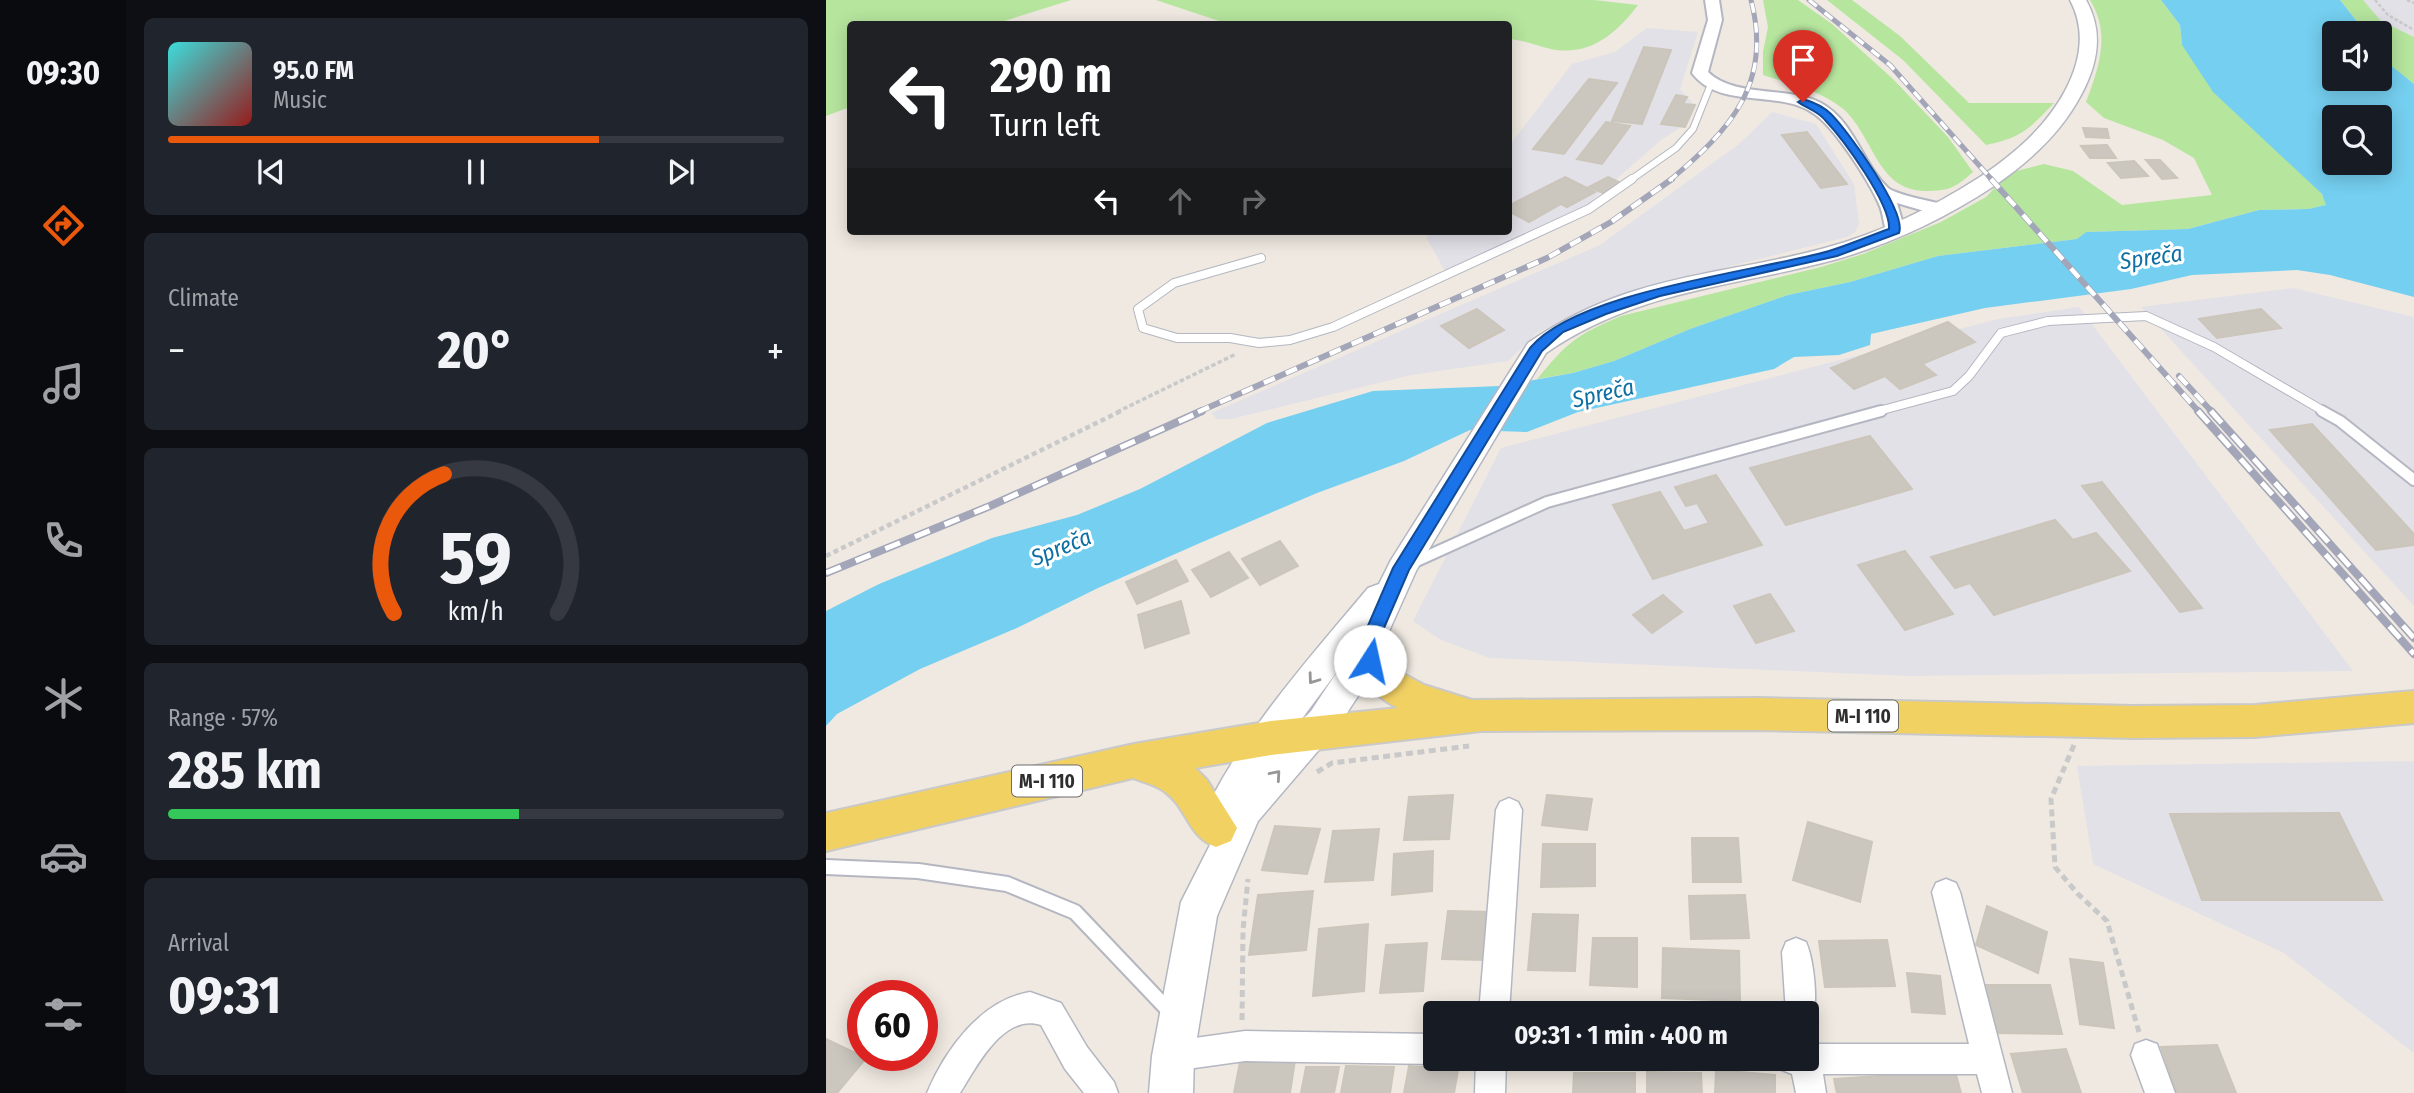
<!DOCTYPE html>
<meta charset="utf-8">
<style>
body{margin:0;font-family:"Fira Sans Condensed",sans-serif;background:#20242c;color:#f1f3f6;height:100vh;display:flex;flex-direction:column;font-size:26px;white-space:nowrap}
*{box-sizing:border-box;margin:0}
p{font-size:23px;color:#9ea1a6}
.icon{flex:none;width:38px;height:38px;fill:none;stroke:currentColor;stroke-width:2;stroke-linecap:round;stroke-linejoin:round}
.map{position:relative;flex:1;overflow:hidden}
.panel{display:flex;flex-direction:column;gap:18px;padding:18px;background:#0d0f14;width:700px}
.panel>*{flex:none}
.banner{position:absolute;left:21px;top:21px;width:665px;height:214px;border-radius:7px;box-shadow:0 4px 18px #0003;background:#202124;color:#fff;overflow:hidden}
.fabs{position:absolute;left:1496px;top:21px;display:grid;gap:14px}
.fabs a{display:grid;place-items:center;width:70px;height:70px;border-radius:7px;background:#171b24;box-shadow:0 4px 18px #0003;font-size:35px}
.speed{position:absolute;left:21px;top:980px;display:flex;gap:14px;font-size:35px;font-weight:700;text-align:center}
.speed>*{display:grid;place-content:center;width:91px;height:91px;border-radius:50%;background:#171b24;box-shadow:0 4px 18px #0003;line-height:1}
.speed .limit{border:10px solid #d22;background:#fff;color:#111}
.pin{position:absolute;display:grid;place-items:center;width:60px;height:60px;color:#fff;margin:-72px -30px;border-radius:50% 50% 50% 0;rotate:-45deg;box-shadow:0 0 7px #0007}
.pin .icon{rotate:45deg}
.me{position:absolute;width:77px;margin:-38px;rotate:10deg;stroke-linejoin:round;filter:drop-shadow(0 0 5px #0008)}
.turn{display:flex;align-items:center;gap:24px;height:147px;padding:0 28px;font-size:32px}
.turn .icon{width:91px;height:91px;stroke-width:2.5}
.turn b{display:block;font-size:49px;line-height:60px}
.lanes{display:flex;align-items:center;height:66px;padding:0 28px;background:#0003;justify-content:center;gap:35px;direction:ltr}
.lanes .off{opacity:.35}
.big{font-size:52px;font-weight:700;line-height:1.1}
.panel .tile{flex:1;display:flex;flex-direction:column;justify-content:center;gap:10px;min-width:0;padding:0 24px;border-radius:10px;background:#20242c}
.panel .dial{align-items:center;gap:0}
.dial svg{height:182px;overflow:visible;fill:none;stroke:#363941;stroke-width:7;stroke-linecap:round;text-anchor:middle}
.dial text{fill:#f1f3f6;stroke:none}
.song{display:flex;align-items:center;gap:21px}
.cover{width:84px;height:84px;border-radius:10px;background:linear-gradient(135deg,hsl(180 70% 55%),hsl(0 70% 35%))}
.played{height:7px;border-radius:4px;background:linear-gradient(90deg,#ea580c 70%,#363941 70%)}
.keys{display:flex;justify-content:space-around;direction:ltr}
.heat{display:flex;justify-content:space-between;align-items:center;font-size:38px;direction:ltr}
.charge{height:10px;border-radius:5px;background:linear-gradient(90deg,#34c759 57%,#363941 0)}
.trip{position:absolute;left:597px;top:1001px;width:396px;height:70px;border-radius:7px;background:#171b24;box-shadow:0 4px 18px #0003;font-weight:700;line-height:70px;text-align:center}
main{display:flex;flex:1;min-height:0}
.menu{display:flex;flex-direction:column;width:126px;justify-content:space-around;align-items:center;background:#090b0e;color:#9ea1a6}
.menu .icon{width:49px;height:49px}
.menu .active{color:#ea580c}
.menu b{font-size:32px;color:#f1f3f6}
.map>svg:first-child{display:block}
</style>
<main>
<nav class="menu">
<b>09:30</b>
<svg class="icon active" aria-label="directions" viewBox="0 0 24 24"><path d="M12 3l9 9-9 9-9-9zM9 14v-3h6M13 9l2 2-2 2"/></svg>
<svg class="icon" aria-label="music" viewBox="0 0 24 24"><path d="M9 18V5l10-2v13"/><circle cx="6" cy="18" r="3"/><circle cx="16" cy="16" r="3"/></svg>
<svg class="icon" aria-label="phone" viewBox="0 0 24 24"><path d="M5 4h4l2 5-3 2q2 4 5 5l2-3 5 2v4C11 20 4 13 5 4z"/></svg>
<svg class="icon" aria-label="climate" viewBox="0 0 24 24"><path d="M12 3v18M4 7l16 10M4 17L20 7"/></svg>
<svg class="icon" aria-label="car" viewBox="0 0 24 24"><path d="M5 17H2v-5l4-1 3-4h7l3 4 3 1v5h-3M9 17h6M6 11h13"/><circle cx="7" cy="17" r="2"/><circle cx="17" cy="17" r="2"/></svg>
<svg class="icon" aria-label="filters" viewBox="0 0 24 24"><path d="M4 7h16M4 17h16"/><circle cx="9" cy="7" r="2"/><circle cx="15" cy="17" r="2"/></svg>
</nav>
<section class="panel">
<div class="tile">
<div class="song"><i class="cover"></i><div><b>95.0 FM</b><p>Music</p></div></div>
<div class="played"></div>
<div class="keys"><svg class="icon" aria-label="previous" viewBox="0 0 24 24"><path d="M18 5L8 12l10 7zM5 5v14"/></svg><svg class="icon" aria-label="pause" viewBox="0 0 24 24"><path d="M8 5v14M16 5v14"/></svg><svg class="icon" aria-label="next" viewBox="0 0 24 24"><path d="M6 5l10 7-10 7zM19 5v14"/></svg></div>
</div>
<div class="tile"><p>Climate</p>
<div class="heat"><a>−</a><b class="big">20°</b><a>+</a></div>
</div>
<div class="tile dial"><svg viewBox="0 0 100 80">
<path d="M14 69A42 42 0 1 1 86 69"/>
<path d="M14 69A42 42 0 0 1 36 8" stroke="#ea580c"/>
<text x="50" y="56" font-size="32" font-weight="700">59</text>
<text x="50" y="72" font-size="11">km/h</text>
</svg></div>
<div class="tile"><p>Range · 57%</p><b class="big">285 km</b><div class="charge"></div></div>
<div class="tile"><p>Arrival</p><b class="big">09:31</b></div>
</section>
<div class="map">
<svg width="1588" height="1093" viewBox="0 0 1588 1093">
<rect width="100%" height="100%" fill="#efe9e1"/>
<g fill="#e3e1e8">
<path d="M1537 0H1588V37L1555 21Z"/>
<path d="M821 28 872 32 854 89 866 102 859 125 835 140 761 205 619 271 600 237 605 231H682L683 146 746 64 789 52Z"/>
<path d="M946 112 990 124 1028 184 1033 224 1029 232 1021 237 817 288 766 306 711 333 682 361 585 375 405 419H391L385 413 774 245 913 144Z"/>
<path d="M1467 288 1588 317V606L1315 307Z"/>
<path d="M1253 307 1527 671 1083 676 664 658 615 640 587 621 675 448 1172 319Z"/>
<path d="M1588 761V1053L1458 953 1267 864 1251 766Z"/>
</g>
<g fill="#b6e59e">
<path d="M0 0H245L169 24H24V107L0 116Z"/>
<path d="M330 0H768L812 5C791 33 764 57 725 49 710 46 698 40 683 39L682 24H402Z"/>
<path d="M937 0H972L1006 24 1067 79 1122 137 1147 172C1129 188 1123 191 1099 191 1050 190 1048 135 1016 108 994 90 964 84 937 75V52L942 27Z"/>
<path d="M1001 0H1026L1074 36 1143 103H1228C1203 129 1197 137 1160 145L1077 60Z"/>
<path d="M1264 0H1335L1354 25 1356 45 1496 194 1501 205 1482 209 1433 210 1362 229 1260 232 1252 239 1112 256 1024 282 962 295 864 329 788 361 747 373 711 379C742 342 750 335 795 316L995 267 1037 254 1115 222 1160 197 1183 173 1218 164 1247 171 1296 205 1386 195 1368 158 1337 140 1278 118 1260 102C1273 67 1285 34 1264 0Z"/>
<path d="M1514 0H1537L1555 21 1588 37V84C1565 65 1554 65 1554 33H1540Z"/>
</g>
<path fill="#75cff0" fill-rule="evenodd" d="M1335 0H1514L1540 33H1508V79H1554V52L1558 60 1588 84V297L1504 275 1471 270 1366 275 1305 289 1159 308 1045 334 1044 345 1013 355 968 357 948 369 752 412 701 432 644 430 578 461 491 493 374 543 272 588 193 627 94 669 11 714 0 726V611L53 584 166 538 251 515 314 489 441 423 547 391 674 386 747 373 788 361 864 329 962 295 1024 282 1112 256 1251 239 1260 232 1362 229 1433 210 1482 209 1500 205 1496 194 1387 92 1356 45 1354 25ZM1508 117H1554V163H1508Z"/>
<g fill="#cbc7bf" stroke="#cbc5ba" stroke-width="2">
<path d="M818 47 845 50 816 124 786 121Z"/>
<path d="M763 79 791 83 738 154 707 149Z"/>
<path d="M850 95 861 97 857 104 869 105 859 127 835 124Z"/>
<path d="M780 122 804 126 776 164 751 159Z"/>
<path d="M1257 128 1281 129 1283 138 1260 137Z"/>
<path d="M981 132 1021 184 995 188 956 135Z"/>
<path d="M1281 145 1290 158H1264L1255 146Z"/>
<path d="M1320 160H1334L1351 178 1336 179Z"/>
<path d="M1308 161 1322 176 1295 178 1282 163Z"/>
<path d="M739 177 769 192 741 207 735 204 703 222 682 211V206Z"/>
<path d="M782 177 795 183 777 193 763 187Z"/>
<path d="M651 309 678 330 643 348 615 326Z"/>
<path d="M1435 309 1455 328 1391 338 1373 319Z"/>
<path d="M1122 322 1149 342 1096 364 1110 375 1074 389 1059 376 1028 389 1005 368Z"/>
<path d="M1486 424 1588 534V545L1550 550 1444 430Z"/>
<path d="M1044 436 1086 489 960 525 924 468Z"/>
<path d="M890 475 936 545 827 579 787 505 834 492 858 531 883 523 871 503 860 506 849 487Z"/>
<path d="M1276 482 1376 608 1354 612 1256 486Z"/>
<path d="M1229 520 1247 540 1270 533 1304 571 1168 615 1144 583 1129 588 1105 557Z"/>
<path d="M454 541 472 566 434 585 416 559Z"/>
<path d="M1079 551 1127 614 1079 630 1032 565Z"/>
<path d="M403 552 422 578 385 597 366 570Z"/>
<path d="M350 560 362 581 311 604 300 582Z"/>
<path d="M944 594 968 631 930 643 908 606Z"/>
<path d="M837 595 856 612 826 633 807 615Z"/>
<path d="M355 601 363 633 319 648 312 615Z"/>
<path d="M627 795 623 839 578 840 583 797Z"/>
<path d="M721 795 766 799 761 830 716 825Z"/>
<path d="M1513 813 1556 900H1376L1344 814Z"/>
<path d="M982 822 1046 842 1034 902 967 880Z"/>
<path d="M449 826 494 829 481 874 436 870Z"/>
<path d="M553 829 547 880 499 882 507 831Z"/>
<path d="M866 838H912L915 882H867Z"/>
<path d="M717 844H769V886L715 887Z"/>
<path d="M607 851 606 891 566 895 568 854Z"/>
<path d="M487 891 480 950 423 955 432 895Z"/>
<path d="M919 895 923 938 865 939 863 896Z"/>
<path d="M1161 906 1221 932 1212 973 1150 945Z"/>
<path d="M622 911 666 912 661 960 616 959Z"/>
<path d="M707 914 752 915 749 971 702 970Z"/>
<path d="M542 924 538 991 487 996 493 929Z"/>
<path d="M767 938H811V987L764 985Z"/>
<path d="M1061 940 1069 986 999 987 993 941Z"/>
<path d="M601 943 597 991 554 993 560 945Z"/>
<path d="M837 948 913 951 914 1001 836 998Z"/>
<path d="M1244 959 1277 963 1288 1028 1254 1024Z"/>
<path d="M1081 973 1114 976 1119 1014 1086 1012Z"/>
<path d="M1159 985H1224L1236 1034 1169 1033Z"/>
<path d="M0 1039 40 1058 11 1093H0Z"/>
<path d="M1391 1045 1410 1093H1351L1335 1047Z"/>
<path d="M1240 1049 1255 1093H1197L1185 1054Z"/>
<path d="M469 1060 464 1093H408L414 1062Z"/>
<path d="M520 1066 568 1067 564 1093H515Z"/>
<path d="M583 1066 632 1070 628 1093H578Z"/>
<path d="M480 1067H513L508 1093H475Z"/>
<path d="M890 1070 949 1075V1093H889Z"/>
<path d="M1129 1071 1135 1093H1011L1008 1079Z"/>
<path d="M821 1072 875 1073 876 1093H821Z"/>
<path d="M748 1073H809V1093H747Z"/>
</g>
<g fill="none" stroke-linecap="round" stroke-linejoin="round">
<defs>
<path id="service-far3" d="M803 181 850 148 867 129 885 84"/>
<g id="service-far2">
<path d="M435 258 348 283 312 309 317 328 351 338H404L433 343 464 340 507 327 763 209 806 179"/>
<path d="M1049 412 1127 391 1143 376 1175 333 1222 321 1320 316 1388 347 1499 412"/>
</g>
<g id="service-far1">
<path d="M1496 411 1514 421 1588 480"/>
<path d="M584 564 721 502 1055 411"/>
</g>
<path id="service" d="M0 867 92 871 181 884 249 912 344 1012"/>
<g id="minor">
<path d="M683 798 692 802 696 810 683 1013H653L670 810 674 802Z"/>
<path d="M1120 879 1130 883 1134 892 1186 1093H1156L1151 1074H997L1000 1093H970L966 1074 956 1070 952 1059H980V1044H1143L1106 892 1110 883Z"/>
<path d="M970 938 980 942C988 960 993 1005 985 1023L980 1026V1013H960L956 952 960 942Z"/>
<path d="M204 992 235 1003 261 1047 288 1082 292 1093H258L239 1069 215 1025C177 1013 151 1066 134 1093H101C119 1050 155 1000 204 992Z"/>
<path d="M419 1031 609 1034V1059H620L609 1064 419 1061 347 1071 336 1067 332 1056 336 1045 347 1041Z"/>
<path d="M1320 1040 1331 1044 1349 1093H1319L1305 1055 1309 1044Z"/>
<path d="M650 1059H680L679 1093H649Z"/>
</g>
<path id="tertiary" d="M879 0H893L896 20 882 72C908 98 963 86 995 103 1028 121 1036 163 1062 188 1070 195 1106 201 1119 205L1121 209 1119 213 1112 215 1071 203 1079 231 1069 237 1062 235C1057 226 1058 214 1053 204 1043 181 1008 126 987 113 952 89 894 110 866 73L882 20Z"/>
<path id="secondary" d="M1244 0H1260C1278 32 1272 64 1255 95 1235 133 1203 162 1168 186 1121 217 1069 242 1015 258 911 287 812 289 720 353L590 571 538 687 509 731 432 821 391 916 368 1056 367 1093H323L326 1056 355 902 386 841 377 838 372 826C412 737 480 662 542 588L553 584 565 560 702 343C734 321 766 305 802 293 866 272 934 266 999 248 1054 233 1106 208 1154 177 1188 154 1219 128 1239 91 1255 61 1260 30 1244 0ZM513 669 485 711 469 728Z"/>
<path id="primary" d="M543 630 556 634 564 660 576 673 598 685 646 700 932 698 1307 706 1429 705 1588 691V723L1429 737 1307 738 932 730 655 731 445 755 369 768 381 780 411 828 405 841 390 847C361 836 362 808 338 791 330 785 317 782 307 778L0 851V813L308 744 445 721 572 708C547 696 515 663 530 634Z"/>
</defs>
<use href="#service-far3" stroke="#b4b7c1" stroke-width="8"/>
<use href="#service-far2" stroke="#b4b7c1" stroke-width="10"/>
<use href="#service-far1" stroke="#b4b7c1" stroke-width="14"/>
<use href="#service" stroke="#b4b7c1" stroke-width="18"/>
<use href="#minor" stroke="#b4b7c1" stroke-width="3"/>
<use href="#tertiary" stroke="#b4b7c1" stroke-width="4"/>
<use href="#secondary" stroke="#b4b7c1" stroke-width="3"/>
<use href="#primary" stroke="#c9c9c9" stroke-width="4"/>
<g stroke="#c9c9c9" stroke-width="2.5" stroke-dasharray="3.5 2" stroke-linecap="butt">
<path d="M1549 0 1562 15 1588 30"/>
<path d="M1581 0 1588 3"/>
</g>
<path stroke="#c9c9c9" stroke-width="3.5" stroke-dasharray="4.5 2.5" stroke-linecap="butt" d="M291 412 410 354"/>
<path stroke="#c9c9c9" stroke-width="4.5" stroke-dasharray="5 3.5" stroke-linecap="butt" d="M0 556 295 411"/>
<g stroke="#c9c9c9" stroke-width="5" stroke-dasharray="7 4.5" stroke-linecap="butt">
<path d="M1248 745 1225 799 1229 867 1252 894 1281 921 1313 1032"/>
<path d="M491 772 506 763 643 746"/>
<path d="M416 1020 417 930 422 879"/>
</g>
<use href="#service-far3" stroke="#fff" stroke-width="6"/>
<use href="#service-far2" stroke="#fff" stroke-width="8"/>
<use href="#service-far1" stroke="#fff" stroke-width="10"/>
<use href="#service" stroke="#fff" stroke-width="14"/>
<use href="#minor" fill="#fff" fill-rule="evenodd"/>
<use href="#tertiary" fill="#fff" fill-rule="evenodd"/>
<use href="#secondary" fill="#fff" fill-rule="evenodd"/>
<use href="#primary" fill="#f2d163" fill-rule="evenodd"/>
<defs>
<g id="rail-far2">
<path d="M983 0 1064 65 1167 181"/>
<path d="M843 181C904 130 947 84 925 0"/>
</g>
<g id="rail-far1">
<path d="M1165 179 1373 412"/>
<path d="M1353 376 1386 412"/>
<path d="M372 412 721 258 785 222 846 179"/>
</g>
<g id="rail">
<path d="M1372 411 1588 654"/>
<path d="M1385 411 1588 638"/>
<path d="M0 573 164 506 376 411"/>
</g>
</defs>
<use href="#rail-far2" stroke="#a3a6b8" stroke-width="5"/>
<use href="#rail-far1" stroke="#a3a6b8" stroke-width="6"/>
<use href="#rail" stroke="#a3a6b8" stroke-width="8"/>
<use href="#rail-far2" stroke="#fff" stroke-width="3.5" stroke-dasharray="10" stroke-linecap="butt"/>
<use href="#rail-far1" stroke="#fff" stroke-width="4.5" stroke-dasharray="12" stroke-linecap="butt"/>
<use href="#rail" stroke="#fff" stroke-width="5" stroke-dasharray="16" stroke-linecap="butt"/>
</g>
<defs><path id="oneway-chevron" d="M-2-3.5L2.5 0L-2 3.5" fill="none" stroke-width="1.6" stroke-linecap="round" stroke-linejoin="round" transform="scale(1.75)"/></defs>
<g stroke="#969696">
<use href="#oneway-chevron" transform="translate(487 679) rotate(126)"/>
<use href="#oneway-chevron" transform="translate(450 775) rotate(-49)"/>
</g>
<path fill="#1a73e8" stroke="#114b97" stroke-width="2" d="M977 99C987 102 997 106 1005 114 1022 131 1081 212 1073 233L1011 256 834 296 780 314 737 332 716 351 583 570 551 644 553 661 550 666H538L534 644 567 568 704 348C751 291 929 272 1003 251 1023 245 1043 236 1063 229 1065 204 1017 139 999 120 992 111 980 108 972 102Z"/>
<g text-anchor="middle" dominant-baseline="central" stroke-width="6" stroke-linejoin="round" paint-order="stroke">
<g fill="#fff" stroke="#6d6d6d" stroke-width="2">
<rect x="1002" y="700.5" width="70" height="31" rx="5"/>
<rect x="186" y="765.5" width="70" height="31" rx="5"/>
</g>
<g font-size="19" font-weight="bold" fill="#2e2e2e">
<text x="1037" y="716">M-I 110</text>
<text x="221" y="781">M-I 110</text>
</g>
<g font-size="23" font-style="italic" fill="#0d6fa3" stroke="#fff">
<text transform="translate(1325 257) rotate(-8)">Spreča</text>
<text transform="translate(777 393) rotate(-13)">Spreča</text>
<text transform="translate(235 547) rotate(-22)">Spreča</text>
</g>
</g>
</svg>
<div class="fabs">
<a><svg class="icon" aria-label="sound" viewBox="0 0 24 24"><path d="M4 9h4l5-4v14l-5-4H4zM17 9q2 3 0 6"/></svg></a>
<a><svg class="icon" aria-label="search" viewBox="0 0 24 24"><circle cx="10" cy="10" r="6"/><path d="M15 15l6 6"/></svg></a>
</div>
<div class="speed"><div class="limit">60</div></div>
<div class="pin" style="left:977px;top:102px;background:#d93025"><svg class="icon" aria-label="arrive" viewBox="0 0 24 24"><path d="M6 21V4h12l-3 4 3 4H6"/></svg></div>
<svg class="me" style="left:544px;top:661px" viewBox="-20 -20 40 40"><circle r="19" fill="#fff"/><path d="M0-13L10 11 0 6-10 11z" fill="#1a73e8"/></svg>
<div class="trip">09:31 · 1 min · 400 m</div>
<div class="banner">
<div class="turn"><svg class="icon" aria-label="left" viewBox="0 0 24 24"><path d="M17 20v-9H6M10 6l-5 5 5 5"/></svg><div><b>290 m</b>Turn left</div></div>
<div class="lanes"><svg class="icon" aria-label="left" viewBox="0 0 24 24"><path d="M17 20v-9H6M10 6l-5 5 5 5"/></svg><svg class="icon off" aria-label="ahead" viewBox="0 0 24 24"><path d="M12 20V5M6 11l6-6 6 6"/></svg><svg class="icon off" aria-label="right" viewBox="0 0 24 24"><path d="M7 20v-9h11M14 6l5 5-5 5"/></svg></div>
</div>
</div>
</main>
